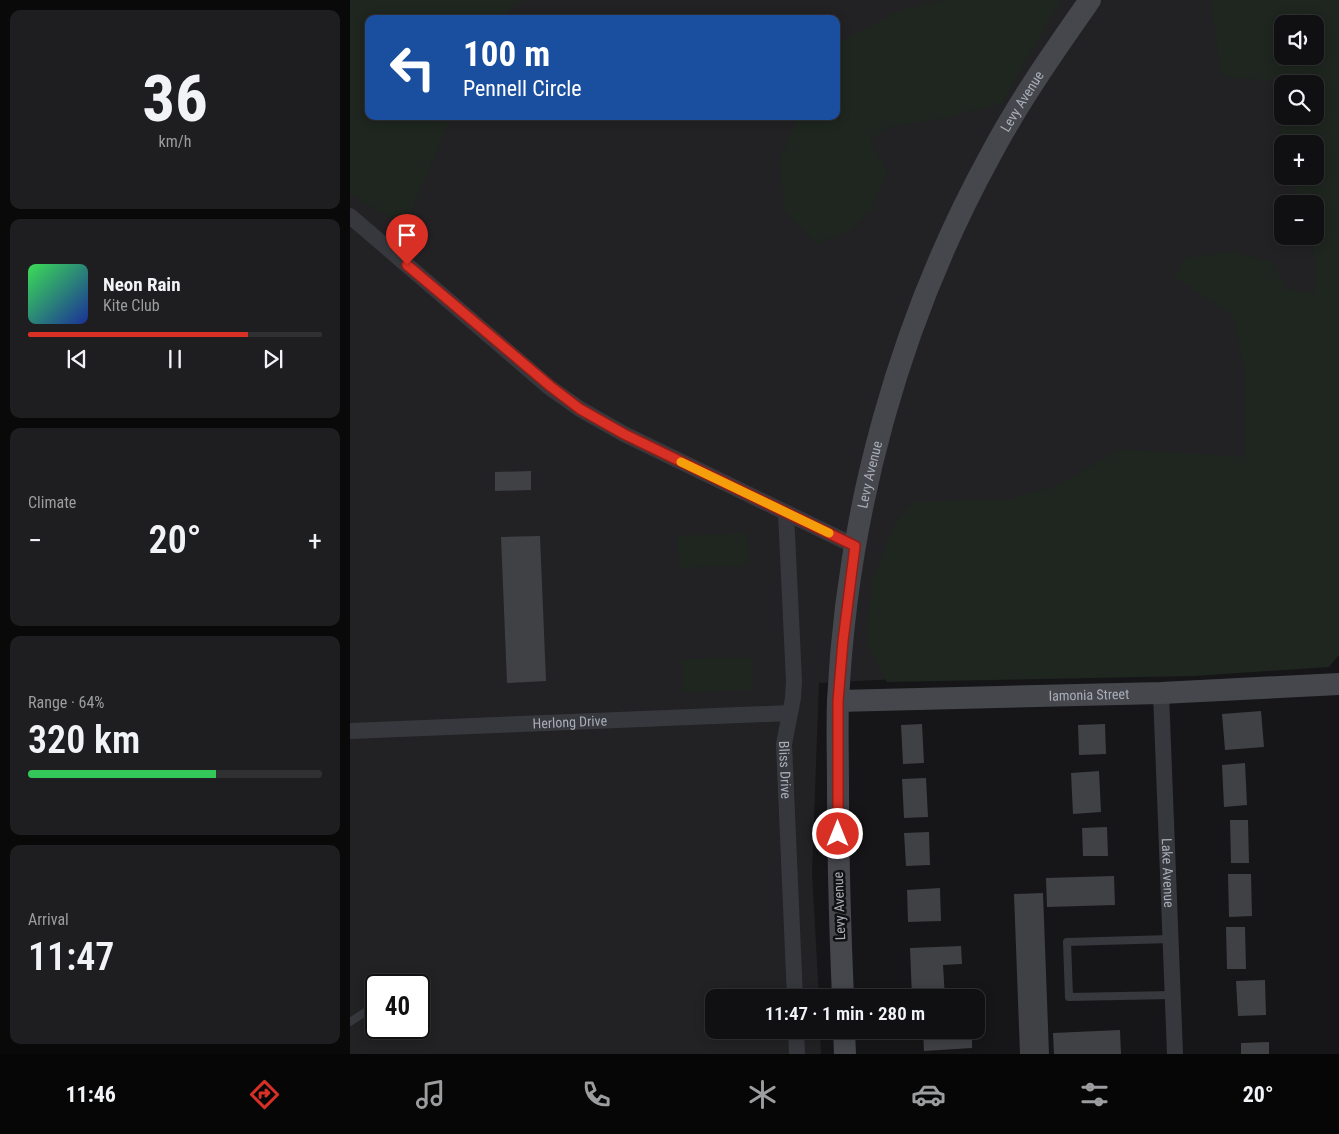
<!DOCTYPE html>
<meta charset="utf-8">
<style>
body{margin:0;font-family:"Roboto Condensed",sans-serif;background:#1e1e20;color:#f1f3f6;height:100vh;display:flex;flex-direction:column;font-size:19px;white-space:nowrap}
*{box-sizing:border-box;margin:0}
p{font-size:16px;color:#9c9d9f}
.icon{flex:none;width:28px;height:28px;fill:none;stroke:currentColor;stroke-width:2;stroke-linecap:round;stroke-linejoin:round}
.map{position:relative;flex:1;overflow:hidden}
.sheet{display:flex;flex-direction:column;gap:10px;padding:10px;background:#09090a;width:350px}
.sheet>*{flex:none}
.hud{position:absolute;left:15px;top:15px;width:475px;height:105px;border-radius:10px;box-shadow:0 2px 12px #0003,0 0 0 1px #303032;background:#1a4fa0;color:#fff;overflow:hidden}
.buttons{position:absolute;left:924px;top:15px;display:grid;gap:10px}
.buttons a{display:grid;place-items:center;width:50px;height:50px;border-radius:10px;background:#101012;box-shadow:0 2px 12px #0003,0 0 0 1px #303032;font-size:25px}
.speed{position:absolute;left:15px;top:974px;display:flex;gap:10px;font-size:25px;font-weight:700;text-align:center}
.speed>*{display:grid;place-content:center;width:65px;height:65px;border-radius:50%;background:#101012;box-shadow:0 2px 12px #0003,0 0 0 1px #303032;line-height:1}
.speed .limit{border:2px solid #111;border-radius:8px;background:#fff;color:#111}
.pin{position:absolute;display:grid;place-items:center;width:42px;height:42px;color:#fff;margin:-51px -21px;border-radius:50% 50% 50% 0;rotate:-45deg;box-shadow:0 0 5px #0007}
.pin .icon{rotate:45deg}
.me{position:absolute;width:55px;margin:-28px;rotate:0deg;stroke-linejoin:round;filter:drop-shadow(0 0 4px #0008)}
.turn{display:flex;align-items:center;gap:18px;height:105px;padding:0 15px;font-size:22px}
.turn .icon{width:65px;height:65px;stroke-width:2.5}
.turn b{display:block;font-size:35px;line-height:42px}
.big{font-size:38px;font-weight:600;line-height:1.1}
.sheet .tile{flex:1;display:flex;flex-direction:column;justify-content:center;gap:8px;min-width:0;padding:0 18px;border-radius:10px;background:#1e1e20}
.sheet .dial{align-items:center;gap:0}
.dial b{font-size:65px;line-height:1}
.song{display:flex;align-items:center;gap:15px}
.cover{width:60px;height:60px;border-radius:8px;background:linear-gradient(135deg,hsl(130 70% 55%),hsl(230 70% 35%))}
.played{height:5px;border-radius:2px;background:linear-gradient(90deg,#d93025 75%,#303032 75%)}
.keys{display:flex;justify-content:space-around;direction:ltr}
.heat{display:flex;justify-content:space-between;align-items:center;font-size:28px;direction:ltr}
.charge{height:8px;border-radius:4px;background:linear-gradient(90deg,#34c759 64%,#303032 0)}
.trip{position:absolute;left:355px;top:989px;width:280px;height:50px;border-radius:10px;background:#101012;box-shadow:0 2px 12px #0003,0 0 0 1px #303032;font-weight:600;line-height:50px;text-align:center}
.tabs{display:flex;height:80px;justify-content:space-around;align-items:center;background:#060607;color:#9c9d9f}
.tabs .icon{width:35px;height:35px}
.tabs .current{color:#d93025}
.tabs b{font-size:22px;color:#f1f3f6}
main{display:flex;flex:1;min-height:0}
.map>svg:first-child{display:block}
</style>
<main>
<section class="sheet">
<div class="tile dial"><b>36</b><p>km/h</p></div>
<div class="tile">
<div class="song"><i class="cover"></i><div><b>Neon Rain</b><p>Kite Club</p></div></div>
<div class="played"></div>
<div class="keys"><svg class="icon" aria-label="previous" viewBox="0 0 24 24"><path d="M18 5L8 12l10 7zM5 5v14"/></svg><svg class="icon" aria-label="pause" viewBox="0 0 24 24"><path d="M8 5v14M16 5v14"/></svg><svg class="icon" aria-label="next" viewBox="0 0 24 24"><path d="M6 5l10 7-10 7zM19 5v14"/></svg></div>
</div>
<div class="tile"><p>Climate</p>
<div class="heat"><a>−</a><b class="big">20°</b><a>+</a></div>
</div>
<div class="tile"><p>Range · 64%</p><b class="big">320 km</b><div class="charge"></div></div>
<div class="tile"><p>Arrival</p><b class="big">11:47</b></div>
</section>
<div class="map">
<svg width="989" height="1054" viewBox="0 0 989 1054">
<rect width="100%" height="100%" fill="#161618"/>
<path fill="#222225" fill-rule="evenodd" d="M0 0H989V656L469 683 462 873 469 997 364 998V1030H470L471 1054H0ZM19 19H486V116H19ZM932 24H965V56H932ZM932 84H965V116H932ZM932 144H965V176H932ZM932 204H965V236H932ZM26 985H69V1028H26Z"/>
<g fill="#1e261f" fill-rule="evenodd">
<path d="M0 0H170L150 19H19V116H102L55 226 0 194Z"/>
<path d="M593 0H711L652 103 595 118 536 128 520 141 537 171 522 209 498 232 467 243 434 210 430 158 450 116H486V48L491 41 550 10Z"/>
<path d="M861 0H989V655L979 667 844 676 537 682 517 645 521 584 545 523 563 502 659 499 709 485 770 449 896 457V377L883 316 825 277 835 258 883 252 921 262 938 289 965 293 967 276 961 236H965V204H951L938 176H965V144H932V165L930 82 871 76ZM932 24H965V56H932ZM932 84H965V116H932Z"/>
<path d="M397 533 398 565 329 568 327 536Z"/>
<path d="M402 657 403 690 333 692 332 659Z"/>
</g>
<g fill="#404145">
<path d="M181 471V490L145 491V472Z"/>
<path d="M190 536 196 681 157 683 151 537Z"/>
<path d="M911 711 914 747 875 750 872 714Z"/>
<path d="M572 724 574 763 553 764 551 725Z"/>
<path d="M755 724 756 754 729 755 728 725Z"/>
<path d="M895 763 897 805 874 807 872 765Z"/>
<path d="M749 771 751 812 723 814 721 773Z"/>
<path d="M576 778 578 817 554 818 552 779Z"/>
<path d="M880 820H898L899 863H881Z"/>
<path d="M757 827 758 856H733L732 828Z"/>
<path d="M579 832 580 865 556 866 554 833Z"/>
<path d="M878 874H901L902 916 879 917Z"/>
<path d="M764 876 765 905 697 907 696 878Z"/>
<path d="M590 888 591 921 558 922 557 890Z"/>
<path d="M693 893 699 1054H670L664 894Z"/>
<path d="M876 927H895L896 969H877Z"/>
<path d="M611 946 612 964 593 965 595 998H562L560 948Z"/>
<path d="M915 980 916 1015 888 1016 886 981Z"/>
<path d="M573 1030H611V1037L622 1036V1048L574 1051Z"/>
<path d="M770 1030 771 1054H704L703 1033Z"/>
<path d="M919 1042V1054H891V1043Z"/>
</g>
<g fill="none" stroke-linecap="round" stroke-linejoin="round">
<g stroke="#37383d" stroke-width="8">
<path d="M820 939 717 942 719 997 822 995"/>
<path d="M58 985 63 982"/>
<path d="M0 1022 26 1005"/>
</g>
<g stroke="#37383d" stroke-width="16">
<path d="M0 216 199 387 230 409 274 434 505 546"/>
<path id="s1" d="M436 513 444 681 443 698 434 744 445 998"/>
<path id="s2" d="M811 693 825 1054"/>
<path id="s3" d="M0 731 440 713"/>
<path d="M446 1030 447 1054"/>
</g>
<g stroke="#45474d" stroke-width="22">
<path id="s4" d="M488 701 811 693 989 684"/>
<path id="s5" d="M493 998C490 927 488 857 488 786 488 758 487 730 488 701 497 512 549 322 640 156 669 101 705 50 740 0"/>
<path d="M494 1030 495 1054"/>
</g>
</g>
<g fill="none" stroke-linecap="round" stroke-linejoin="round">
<defs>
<path id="route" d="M57 265 200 386 230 409 274 434 505 546 493 641 488 701V834"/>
</defs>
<use href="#route" stroke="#8d1f18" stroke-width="12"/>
<use href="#route" stroke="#d93025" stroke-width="9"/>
<path stroke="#f59e0b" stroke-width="9" d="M331 462 479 533"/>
</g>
<g text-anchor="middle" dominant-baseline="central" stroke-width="5" stroke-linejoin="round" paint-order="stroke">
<g font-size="14" fill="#a8adb8" stroke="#111113">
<text stroke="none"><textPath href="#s5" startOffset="931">Levy Avenue</textPath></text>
<text stroke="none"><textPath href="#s5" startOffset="526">Levy Avenue</textPath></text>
<text stroke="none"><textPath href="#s4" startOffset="251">Iamonia Street</textPath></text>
<text stroke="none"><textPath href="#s3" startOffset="220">Herlong Drive</textPath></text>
<text stroke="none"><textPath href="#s1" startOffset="258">Bliss Drive</textPath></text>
<text stroke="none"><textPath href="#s2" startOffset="180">Lake Avenue</textPath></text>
<text transform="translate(489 906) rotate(-92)">Levy Avenue</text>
</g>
</g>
</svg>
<div class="buttons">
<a><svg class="icon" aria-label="sound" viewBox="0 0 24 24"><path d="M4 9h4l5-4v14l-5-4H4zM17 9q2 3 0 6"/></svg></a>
<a><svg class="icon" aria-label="search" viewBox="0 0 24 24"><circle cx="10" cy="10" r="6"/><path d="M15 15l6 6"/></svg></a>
<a>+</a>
<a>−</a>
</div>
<div class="speed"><div class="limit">40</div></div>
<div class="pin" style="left:57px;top:265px;background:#d93025"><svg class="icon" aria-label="arrive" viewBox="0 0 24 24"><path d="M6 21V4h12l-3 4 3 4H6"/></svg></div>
<svg class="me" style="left:488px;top:834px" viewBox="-20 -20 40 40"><circle r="17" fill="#d93025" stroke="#fff" stroke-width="3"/><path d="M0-11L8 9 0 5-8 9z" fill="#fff"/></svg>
<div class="trip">11:47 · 1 min · 280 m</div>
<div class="hud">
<div class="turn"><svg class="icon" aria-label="left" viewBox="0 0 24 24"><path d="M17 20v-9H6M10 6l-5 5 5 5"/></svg><div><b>100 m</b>Pennell Circle</div></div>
</div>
</div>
</main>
<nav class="tabs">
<b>11:46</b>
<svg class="icon current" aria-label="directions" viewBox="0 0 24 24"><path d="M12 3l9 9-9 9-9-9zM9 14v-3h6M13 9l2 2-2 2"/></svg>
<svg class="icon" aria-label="music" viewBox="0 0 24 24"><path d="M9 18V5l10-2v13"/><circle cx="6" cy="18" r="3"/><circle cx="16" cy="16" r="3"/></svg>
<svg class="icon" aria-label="phone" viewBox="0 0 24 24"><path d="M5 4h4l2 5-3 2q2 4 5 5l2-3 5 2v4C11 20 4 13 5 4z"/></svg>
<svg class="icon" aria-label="climate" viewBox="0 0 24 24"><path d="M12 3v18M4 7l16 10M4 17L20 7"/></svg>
<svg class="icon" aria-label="car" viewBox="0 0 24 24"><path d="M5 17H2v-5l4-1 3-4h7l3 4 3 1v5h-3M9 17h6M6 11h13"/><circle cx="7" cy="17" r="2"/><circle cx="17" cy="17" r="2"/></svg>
<svg class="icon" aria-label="filters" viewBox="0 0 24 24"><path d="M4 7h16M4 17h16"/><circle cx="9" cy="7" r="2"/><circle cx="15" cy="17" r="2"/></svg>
<b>20°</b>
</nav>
